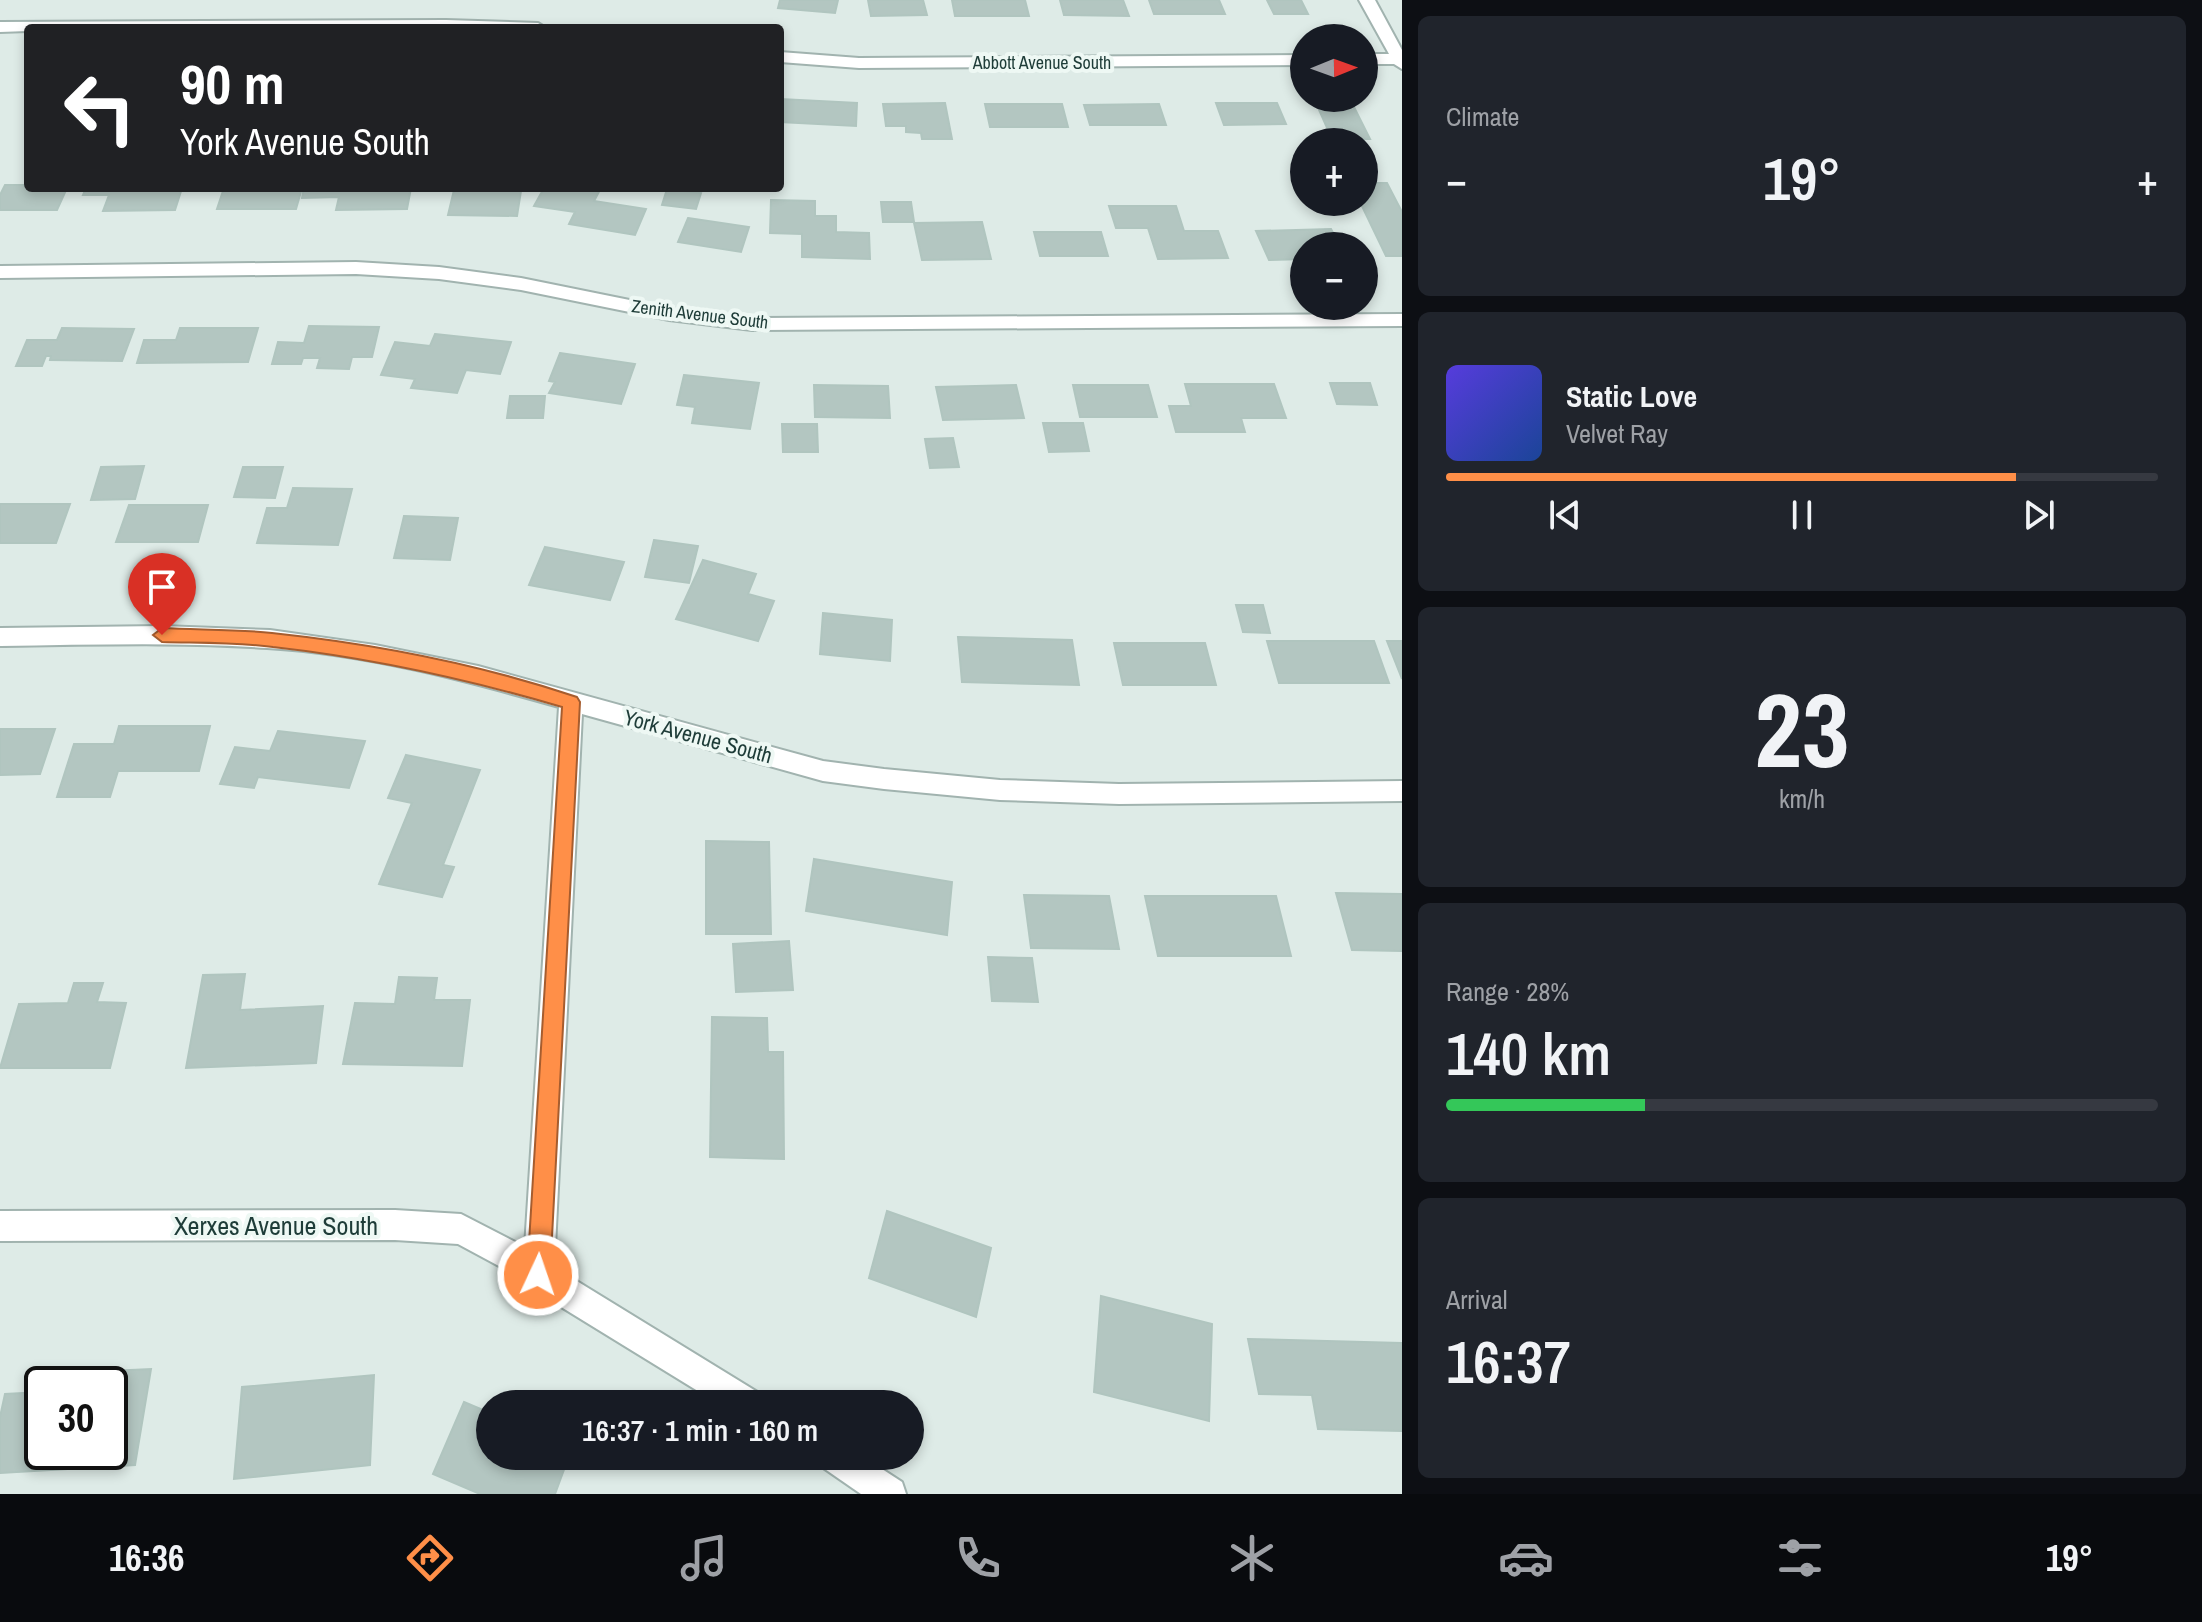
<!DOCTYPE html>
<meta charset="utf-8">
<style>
body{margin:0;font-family:"Archivo Narrow",sans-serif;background:#20242c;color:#f1f3f6;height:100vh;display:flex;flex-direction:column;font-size:30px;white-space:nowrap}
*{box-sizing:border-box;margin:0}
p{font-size:26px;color:#9ea1a6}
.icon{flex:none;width:44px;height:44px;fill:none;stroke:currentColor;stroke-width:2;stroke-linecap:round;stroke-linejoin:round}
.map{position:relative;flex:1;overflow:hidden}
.sheet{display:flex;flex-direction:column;gap:16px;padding:16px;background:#0d0f14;width:800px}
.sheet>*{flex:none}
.top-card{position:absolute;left:24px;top:24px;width:760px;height:168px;border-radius:8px;box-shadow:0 4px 12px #0003;background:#202124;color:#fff;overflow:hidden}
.needle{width:52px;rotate:89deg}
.tools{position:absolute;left:1290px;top:24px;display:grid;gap:16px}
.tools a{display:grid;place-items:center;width:88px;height:88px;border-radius:50%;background:#171b24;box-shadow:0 4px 12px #0003;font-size:40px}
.speed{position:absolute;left:24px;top:1366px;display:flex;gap:16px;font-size:40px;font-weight:700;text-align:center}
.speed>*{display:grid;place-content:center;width:104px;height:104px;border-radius:50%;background:#171b24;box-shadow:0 4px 12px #0003;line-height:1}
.speed .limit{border:4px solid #111;border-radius:12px;background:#fff;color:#111}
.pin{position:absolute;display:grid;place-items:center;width:68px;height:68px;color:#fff;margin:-82px -34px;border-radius:50% 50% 50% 0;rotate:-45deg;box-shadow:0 0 8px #0007}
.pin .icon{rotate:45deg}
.me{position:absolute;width:88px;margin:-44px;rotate:3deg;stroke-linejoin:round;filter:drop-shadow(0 0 6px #0008)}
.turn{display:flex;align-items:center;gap:28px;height:168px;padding:0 24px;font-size:36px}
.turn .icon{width:104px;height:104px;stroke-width:2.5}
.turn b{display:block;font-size:56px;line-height:68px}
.big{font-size:60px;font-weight:600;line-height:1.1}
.sheet .card{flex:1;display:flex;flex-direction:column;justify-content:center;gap:12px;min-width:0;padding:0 28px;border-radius:12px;background:#20242c}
.sheet .dial{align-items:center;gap:0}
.dial b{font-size:104px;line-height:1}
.song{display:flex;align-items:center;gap:24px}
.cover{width:96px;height:96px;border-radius:12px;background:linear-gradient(135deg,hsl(250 70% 55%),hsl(220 70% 35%))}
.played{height:8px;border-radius:4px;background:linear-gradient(90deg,#ff8f48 80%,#363941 80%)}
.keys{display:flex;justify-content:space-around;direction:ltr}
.heat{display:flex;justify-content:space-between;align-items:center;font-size:44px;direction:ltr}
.charge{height:12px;border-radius:6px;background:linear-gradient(90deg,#34c759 28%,#363941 0)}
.trip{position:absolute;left:476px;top:1390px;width:448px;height:80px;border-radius:40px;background:#171b24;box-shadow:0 4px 12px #0003;font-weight:600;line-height:80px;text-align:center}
.dock{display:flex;height:128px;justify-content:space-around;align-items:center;background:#090b0e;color:#9ea1a6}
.dock .icon{width:56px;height:56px}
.dock .on{color:#ff8f48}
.dock b{font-size:36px;color:#f1f3f6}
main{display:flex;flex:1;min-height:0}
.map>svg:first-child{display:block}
</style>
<main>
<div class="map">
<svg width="1402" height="1494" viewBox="0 0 1402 1494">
<rect width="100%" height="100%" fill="#deebe7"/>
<g fill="#b3c6c1" stroke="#b0c5bf" stroke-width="2">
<path d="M780 0H838L835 13 778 8Z"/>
<path d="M868 0H923L927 15 871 16Z"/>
<path d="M952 0H1025L1029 16H955Z"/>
<path d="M1060 0H1123L1129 16 1064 15Z"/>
<path d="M1149 0H1219L1225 14H1154Z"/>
<path d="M1267 0H1301L1308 14H1274Z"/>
<path d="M780 99 857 103 856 126 780 122Z"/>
<path d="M945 103 952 139H922L921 133 906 132V126H886L883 104Z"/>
<path d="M1216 103H1277L1286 124 1224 125Z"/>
<path d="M1316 103H1352L1370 139H1332Z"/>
<path d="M985 104H1062L1068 127H990Z"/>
<path d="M1159 104 1166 125H1090L1084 105Z"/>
<path d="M1364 183H1387L1402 212V256H1386L1360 202H1364Z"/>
<path d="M5 185H28V188H67L57 210H0V195Z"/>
<path d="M86 188H182L175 210 103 211 109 195H83Z"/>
<path d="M224 188H302L296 209H217Z"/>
<path d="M304 188H411L407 209 336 210 339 197 302 198Z"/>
<path d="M544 188H601L594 201 646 209 635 235 569 224 575 212 534 206Z"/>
<path d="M667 189 701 193 696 209 662 205Z"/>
<path d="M454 190 521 191 517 216 448 215Z"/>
<path d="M771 200 815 201V216H836V232L869 233 870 259 802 257V234L770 233Z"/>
<path d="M881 202H911L914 222H883Z"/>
<path d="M1109 206H1176L1184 231H1218L1228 258 1158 259 1148 228H1116Z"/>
<path d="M688 218 749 227 741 252 678 242Z"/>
<path d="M982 222 991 259 922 260 914 223Z"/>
<path d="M1331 229 1340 246H1304V259L1269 260 1256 231Z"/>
<path d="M1034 232H1101L1108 256H1040Z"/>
<path d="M309 326 379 327 372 357H352L349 369 317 368 320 358H303L301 364H272L278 342 304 343Z"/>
<path d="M62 328 134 329 122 361 50 360 51 356H46L42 366H16L27 340H57Z"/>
<path d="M180 328H258L248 362 137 363 144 340H176Z"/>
<path d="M435 334 511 342 500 374 466 370 457 393 411 388 415 379 381 375 395 342 430 346Z"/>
<path d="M560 353 635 364 621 404 549 393 555 382 549 381Z"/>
<path d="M684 375 759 383 750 429 692 423 695 407 677 405Z"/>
<path d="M1330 383H1370L1377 405 1337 404Z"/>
<path d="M1185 384H1274L1286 418H1241L1245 432H1176L1169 406H1191Z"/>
<path d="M814 385 888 386 890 418 815 417Z"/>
<path d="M1016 385 1024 418 943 420 936 387Z"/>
<path d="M1073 385H1148L1157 417H1080Z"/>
<path d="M510 396H545L543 418H507Z"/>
<path d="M1043 423H1083L1089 451 1049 452Z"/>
<path d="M782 424H817L818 452H783Z"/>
<path d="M953 438 959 467 930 468 925 439Z"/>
<path d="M144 466 135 499 91 500 101 467Z"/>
<path d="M243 467H283L275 498 234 497Z"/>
<path d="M293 488 352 489 338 545 257 543 267 508H287Z"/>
<path d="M0 504H70L56 543H0Z"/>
<path d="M129 505H208L198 542H116Z"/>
<path d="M404 516 458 518 450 560 394 558Z"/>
<path d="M654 540 698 546 689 583 645 577Z"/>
<path d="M545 547 624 562 610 600 529 585Z"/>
<path d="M703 560 756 574 748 594 774 601 758 641 676 619Z"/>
<path d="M1236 605H1263L1270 633 1243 632Z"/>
<path d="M823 613 892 620 890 661 820 654Z"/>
<path d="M958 637 1072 640 1079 685 962 682Z"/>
<path d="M1267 641H1374L1389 683H1279Z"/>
<path d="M1387 641H1402V679Z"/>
<path d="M1114 643H1205L1216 685H1123Z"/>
<path d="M119 726H210L199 771H118L110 797H57L74 744H114Z"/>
<path d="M0 729H55L40 774 0 775Z"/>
<path d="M278 731 365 741 349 788 258 777 254 788 220 784 235 747 270 751Z"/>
<path d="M406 755 480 770 443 865 454 867 442 897 379 884 412 803 388 798Z"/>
<path d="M706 841 769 842 771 934H706Z"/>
<path d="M814 859 952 882 947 935 806 911Z"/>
<path d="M1336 893 1402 894V951L1352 950Z"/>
<path d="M1024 895 1109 896 1119 949 1031 948Z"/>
<path d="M1145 896H1276L1291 956H1158Z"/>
<path d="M789 941 793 990 736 992 733 944Z"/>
<path d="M988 957 1032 958 1038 1002 992 1001Z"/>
<path d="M245 974 240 1010 323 1006 316 1063 186 1068 203 975Z"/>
<path d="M399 977 437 978 434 1000H470L462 1066 343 1064 355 1003 395 1004Z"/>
<path d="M74 983H103L97 1002 126 1003 110 1068H0L19 1004 68 1003Z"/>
<path d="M712 1017 767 1018 768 1052H783L784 1159 710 1157Z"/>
<path d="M887 1211 991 1248 976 1317 869 1278Z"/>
<path d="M1101 1296 1212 1324 1209 1421 1094 1392Z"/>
<path d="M1248 1339 1402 1343V1431L1318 1429 1312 1395 1259 1394Z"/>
<path d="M151 1369 135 1465 0 1473V1417L5 1394 42 1392V1452H110L109 1371Z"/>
<path d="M374 1375 370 1465 234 1479 242 1387Z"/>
<path d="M464 1402 490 1413V1456H569L555 1494H480L433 1474Z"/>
</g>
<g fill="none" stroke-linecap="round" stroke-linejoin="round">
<defs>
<g id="minor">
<path d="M1359 0H1375L1402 50V69L1394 64H1364V54H1389Z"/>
<path d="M446 20 538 23 546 28H28V31L0 32V22Z"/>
<path d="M780 52 859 58 1304 55V65L859 68 780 62Z"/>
<path d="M356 262 439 267 521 278 669 308 752 318 1402 314V326L752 330 669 320 521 290 439 279 356 274 0 278V266Z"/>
<path d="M162 626 270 630 375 645 478 666 823 761 884 769 1000 780 1119 784 1402 781V801L1119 804 1000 800 884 789 823 781 582 714 554 1267 759 1393 764 1404H719L527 1286 510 1272 458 1244 395 1240 0 1241V1211L395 1210 461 1214 525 1247 559 707C464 680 366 654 267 648 178 642 89 645 0 646V628Z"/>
<path d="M817 1456H862L902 1482 906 1494H861L822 1467Z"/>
</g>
</defs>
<use href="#minor" stroke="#a1b3af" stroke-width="4"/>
<use href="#minor" fill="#fff" fill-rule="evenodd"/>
</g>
<path fill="#ff8f48" stroke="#a65d2f" stroke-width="2" d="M162 628C198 630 236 629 272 633 375 644 479 664 577 697L580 702 550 1275 547 1283 538 1286 530 1283 527 1275 562 707C467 679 371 658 273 647 236 642 199 643 162 642L153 635Z"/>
<g text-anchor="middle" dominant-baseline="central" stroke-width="8" stroke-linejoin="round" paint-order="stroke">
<g font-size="18" fill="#1e3c38" stroke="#eef8f4">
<text x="1042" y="62">Abbott Avenue South</text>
<text transform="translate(700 314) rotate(7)">Zenith Avenue South</text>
</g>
<g font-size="22" fill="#1e3c38" stroke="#eef8f4">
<text transform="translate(698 736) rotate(15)">York Avenue South</text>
</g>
<g font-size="26" fill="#1e3c38" stroke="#eef8f4">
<text x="276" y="1225">Xerxes Avenue South</text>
</g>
</g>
</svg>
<div class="tools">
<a><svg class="needle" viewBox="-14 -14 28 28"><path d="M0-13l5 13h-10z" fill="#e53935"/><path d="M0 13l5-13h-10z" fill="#9ea1a6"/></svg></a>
<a>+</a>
<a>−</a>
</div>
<div class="speed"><div class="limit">30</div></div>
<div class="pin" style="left:162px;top:635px;background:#d93025"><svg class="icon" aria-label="arrive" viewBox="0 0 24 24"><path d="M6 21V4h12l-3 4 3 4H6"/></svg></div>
<svg class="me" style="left:538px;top:1275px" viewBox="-20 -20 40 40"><circle r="17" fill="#ff8f48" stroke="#fff" stroke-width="3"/><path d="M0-11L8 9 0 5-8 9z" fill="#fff"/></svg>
<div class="trip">16:37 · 1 min · 160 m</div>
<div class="top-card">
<div class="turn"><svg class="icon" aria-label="left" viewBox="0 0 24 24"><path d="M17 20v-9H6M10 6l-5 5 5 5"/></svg><div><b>90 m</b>York Avenue South</div></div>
</div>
</div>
<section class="sheet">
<div class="card"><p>Climate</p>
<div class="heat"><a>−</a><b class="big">19°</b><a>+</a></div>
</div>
<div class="card">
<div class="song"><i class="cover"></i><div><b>Static Love</b><p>Velvet Ray</p></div></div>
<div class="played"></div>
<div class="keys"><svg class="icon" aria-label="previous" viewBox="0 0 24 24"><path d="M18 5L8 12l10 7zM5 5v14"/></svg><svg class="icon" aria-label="pause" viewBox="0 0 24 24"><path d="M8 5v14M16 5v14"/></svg><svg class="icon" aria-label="next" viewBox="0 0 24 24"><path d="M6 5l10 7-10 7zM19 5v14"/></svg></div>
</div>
<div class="card dial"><b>23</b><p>km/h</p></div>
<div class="card"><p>Range · 28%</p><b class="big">140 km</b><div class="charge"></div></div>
<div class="card"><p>Arrival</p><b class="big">16:37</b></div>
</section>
</main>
<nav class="dock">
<b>16:36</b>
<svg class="icon on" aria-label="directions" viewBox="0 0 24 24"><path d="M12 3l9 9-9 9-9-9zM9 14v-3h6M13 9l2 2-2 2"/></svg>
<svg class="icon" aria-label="music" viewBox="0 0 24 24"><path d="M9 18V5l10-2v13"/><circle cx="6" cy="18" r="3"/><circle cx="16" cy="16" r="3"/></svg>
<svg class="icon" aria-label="phone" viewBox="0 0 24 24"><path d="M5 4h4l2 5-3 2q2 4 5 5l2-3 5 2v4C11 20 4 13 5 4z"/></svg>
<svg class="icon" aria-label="climate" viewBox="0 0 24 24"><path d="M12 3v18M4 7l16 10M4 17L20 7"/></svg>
<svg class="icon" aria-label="car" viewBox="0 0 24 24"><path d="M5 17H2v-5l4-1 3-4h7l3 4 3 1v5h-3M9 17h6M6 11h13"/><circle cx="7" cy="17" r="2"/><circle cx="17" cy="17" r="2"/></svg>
<svg class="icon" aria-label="filters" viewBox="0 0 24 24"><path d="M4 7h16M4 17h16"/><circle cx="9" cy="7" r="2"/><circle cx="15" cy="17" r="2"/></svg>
<b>19°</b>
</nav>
